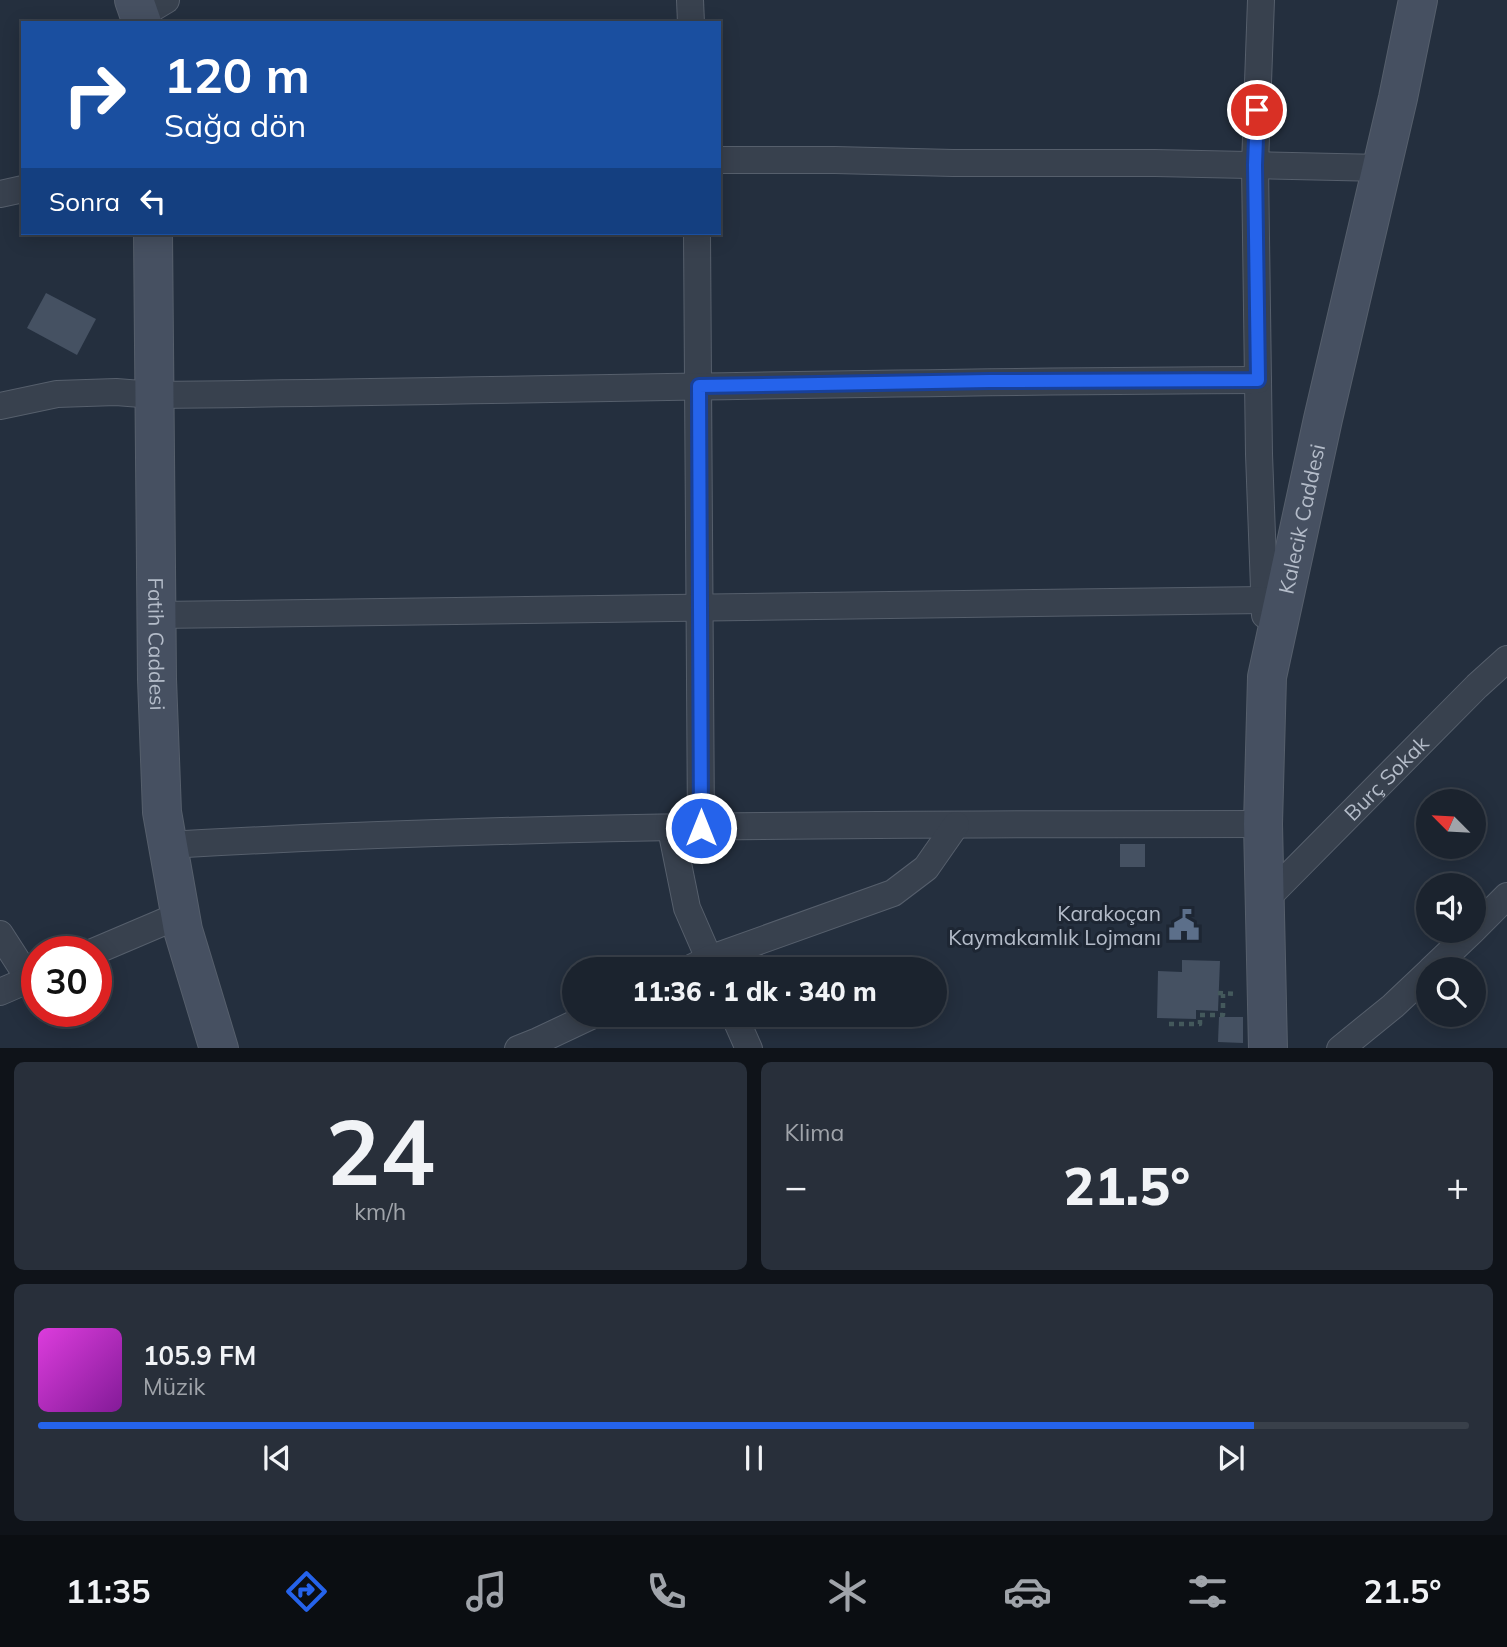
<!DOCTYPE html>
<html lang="tr">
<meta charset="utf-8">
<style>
body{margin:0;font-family:Mulish,sans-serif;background:#282f3a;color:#f1f3f6;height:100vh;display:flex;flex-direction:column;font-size:26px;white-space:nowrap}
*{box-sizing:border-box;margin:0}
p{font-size:23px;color:#a0a4aa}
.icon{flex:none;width:38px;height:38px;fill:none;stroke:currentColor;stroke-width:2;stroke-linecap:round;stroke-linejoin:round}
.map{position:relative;height:1048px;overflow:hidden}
.side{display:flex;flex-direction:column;gap:14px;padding:14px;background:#0f1319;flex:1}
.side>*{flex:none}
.top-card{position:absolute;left:21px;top:21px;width:700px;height:214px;border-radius:0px;box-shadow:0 4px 18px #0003,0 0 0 2px #39404a;background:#1a4fa0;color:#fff;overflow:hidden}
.needle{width:46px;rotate:294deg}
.fabs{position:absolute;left:1416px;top:789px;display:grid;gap:14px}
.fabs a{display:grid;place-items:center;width:70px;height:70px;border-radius:50%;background:#1b232e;box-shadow:0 4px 18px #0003,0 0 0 2px #39404a;font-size:35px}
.speed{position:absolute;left:21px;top:936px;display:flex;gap:14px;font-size:35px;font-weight:700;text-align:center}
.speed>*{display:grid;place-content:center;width:91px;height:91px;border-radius:50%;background:#1b232e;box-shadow:0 4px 18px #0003,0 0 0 2px #39404a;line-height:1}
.speed .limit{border:10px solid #d22;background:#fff;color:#111}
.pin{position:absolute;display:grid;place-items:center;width:60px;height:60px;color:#fff;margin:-30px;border:4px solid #fff;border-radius:50%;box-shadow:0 2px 7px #0007}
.me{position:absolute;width:77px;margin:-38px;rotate:0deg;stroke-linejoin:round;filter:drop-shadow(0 0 5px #0008)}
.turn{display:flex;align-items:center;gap:24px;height:147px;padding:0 28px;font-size:32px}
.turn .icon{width:91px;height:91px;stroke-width:2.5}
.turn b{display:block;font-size:49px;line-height:60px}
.then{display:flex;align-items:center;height:66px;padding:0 28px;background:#0003;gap:14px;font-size:26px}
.big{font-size:52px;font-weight:800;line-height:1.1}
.side .card{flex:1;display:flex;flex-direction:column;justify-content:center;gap:10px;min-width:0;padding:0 24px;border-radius:10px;background:#282f3a}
.side .dial{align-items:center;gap:0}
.dial b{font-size:91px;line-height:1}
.song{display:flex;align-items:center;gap:21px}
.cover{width:84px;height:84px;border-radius:10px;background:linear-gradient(135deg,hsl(300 70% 55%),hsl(290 70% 35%))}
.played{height:7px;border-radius:4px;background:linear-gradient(90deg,#2563eb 85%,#39404a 85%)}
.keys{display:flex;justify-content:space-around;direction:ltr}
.heat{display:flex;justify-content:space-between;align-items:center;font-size:38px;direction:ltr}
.side .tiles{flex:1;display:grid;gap:14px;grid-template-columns:1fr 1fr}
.card:last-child{grid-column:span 2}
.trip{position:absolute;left:562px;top:957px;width:385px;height:70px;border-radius:35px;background:#1b232e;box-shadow:0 4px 18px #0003,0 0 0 2px #39404a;font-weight:800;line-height:70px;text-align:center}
.tab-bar{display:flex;height:112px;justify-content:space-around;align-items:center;background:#0b0e12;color:#a0a4aa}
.tab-bar .icon{width:49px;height:49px}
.tab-bar .active{color:#2563eb}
.tab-bar b{font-size:32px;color:#f1f3f6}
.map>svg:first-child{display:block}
</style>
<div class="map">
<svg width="1507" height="1049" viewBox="0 0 1507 1049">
<rect width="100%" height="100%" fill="#242f3e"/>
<g fill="#455162">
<path d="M46 293 96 319 77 355 27 328Z"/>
<rect x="1120" y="844" width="25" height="23"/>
<path d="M1182 960 1220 961 1218 1011 1196 1010V1019L1157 1018 1158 971 1182 972Z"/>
<path d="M1219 1017H1243V1043L1218 1042Z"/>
</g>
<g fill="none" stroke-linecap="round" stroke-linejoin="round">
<defs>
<g id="street">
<path d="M690 0 691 23"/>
<path d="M1261 0 1255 165 1259 454 1265 615"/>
<path d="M141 15 166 0"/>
<path d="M719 160H835L953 163H1155L1382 168"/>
<path d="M0 194 23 189"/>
<path d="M697 233 701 828"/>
<path d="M0 406 57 394 116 392 154 395C522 391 890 381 1258 380"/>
<path d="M156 615 1264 600"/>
<path d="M671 829 687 908 714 970"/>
<path d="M168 845C532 824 898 824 1263 824"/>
<path id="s1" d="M1265 900 1477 686 1507 659"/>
<path d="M1474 929 1507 896"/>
<path d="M0 934 29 979"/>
<path d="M93 952 180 915"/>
<path d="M687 970 709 959 893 893 926 868 956 825"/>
<path d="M1431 970 1472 931"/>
<path d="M0 992 37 976"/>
<path d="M734 1015 749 1049"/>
<path d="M518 1049 538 1041 593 1015"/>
<path d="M1340 1049 1393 1006 1428 973"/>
</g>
<g id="secondary">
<path d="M134 0 142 23"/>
<path id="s2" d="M153 233 157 679 162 812 183 930 219 1049"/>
<path id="s3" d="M1268 1049 1263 824 1267 677 1323 419 1398 98 1418 0"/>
</g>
</defs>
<use href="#street" stroke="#565f6c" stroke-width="28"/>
<use href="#secondary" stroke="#565f6c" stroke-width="40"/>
<g stroke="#44595c" stroke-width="4.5" stroke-dasharray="5 5" stroke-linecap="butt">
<path d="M1218 993 1238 994"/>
<path d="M1169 1024H1200V1015H1223V994"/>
</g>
<use href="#street" stroke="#38414e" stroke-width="26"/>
<use href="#secondary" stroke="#465061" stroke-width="38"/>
</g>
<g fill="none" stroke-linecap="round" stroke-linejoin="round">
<defs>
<path id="route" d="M701 828 699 386 989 381 1258 380 1255 165 1257 110"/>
</defs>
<use href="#route" stroke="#184099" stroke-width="18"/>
<use href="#route" stroke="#2563eb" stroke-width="12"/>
</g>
<defs>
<symbol id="civic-bare" viewBox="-9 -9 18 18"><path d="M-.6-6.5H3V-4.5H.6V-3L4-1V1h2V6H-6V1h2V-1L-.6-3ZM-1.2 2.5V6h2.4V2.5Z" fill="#5c6f8a" stroke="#1d2633" stroke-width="2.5" paint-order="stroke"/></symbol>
</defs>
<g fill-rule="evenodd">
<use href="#civic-bare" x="1162" y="903" width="44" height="44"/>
</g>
<g text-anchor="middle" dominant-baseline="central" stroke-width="6" stroke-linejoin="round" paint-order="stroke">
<g font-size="21" fill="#b4bcc9" stroke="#1d2633">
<text stroke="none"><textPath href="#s3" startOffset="534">Kalecik Caddesi</textPath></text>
<text stroke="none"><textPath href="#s2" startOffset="411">Fatih Caddesi</textPath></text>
<text stroke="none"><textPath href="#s1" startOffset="172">Burç Sokak</textPath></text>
</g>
<g font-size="21" fill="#b4bcc9" stroke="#1d2633" text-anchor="end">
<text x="1161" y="913">Karakoçan<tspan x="1161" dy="24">Kaymakamlık Lojmanı</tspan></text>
</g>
</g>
</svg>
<div class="fabs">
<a><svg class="needle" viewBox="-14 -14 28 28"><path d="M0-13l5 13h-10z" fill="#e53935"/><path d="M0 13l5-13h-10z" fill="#a0a4aa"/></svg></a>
<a><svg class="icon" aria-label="sound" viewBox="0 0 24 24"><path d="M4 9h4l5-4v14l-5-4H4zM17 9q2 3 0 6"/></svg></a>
<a><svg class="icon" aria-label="search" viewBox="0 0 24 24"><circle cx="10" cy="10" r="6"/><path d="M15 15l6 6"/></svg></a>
</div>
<div class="speed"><div class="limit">30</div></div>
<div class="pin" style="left:1257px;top:110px;background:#d93025"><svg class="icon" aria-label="arrive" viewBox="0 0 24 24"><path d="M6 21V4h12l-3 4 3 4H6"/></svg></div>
<svg class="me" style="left:701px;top:828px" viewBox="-20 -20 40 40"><circle r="17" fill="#2563eb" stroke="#fff" stroke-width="3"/><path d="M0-11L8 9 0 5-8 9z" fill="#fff"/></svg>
<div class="trip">11:36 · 1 dk · 340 m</div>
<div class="top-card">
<div class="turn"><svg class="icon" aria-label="right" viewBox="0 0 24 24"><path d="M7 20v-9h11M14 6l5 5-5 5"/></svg><div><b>120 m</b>Sağa dön</div></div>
<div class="then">Sonra<svg class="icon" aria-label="left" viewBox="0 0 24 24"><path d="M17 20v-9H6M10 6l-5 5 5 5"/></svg></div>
</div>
</div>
<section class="side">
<div class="tiles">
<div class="card dial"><b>24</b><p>km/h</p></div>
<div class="card"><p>Klima</p>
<div class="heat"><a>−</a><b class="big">21.5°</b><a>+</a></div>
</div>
<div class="card">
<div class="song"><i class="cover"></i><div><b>105.9 FM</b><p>Müzik</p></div></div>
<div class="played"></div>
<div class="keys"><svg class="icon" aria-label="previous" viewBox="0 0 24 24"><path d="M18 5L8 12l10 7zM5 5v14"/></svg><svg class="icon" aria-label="pause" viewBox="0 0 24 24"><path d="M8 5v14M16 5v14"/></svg><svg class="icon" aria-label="next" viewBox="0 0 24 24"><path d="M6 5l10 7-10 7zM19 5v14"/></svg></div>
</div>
</div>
</section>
<nav class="tab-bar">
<b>11:35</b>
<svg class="icon active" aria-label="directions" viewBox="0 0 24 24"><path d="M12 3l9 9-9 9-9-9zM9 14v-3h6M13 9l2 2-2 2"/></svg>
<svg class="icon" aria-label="music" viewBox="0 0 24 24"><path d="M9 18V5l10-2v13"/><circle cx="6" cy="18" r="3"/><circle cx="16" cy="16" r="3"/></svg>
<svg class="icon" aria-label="phone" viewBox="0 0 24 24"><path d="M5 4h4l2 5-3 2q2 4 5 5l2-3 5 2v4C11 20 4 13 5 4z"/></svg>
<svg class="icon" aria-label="climate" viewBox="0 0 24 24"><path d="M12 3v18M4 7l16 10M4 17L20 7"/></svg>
<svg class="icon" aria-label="car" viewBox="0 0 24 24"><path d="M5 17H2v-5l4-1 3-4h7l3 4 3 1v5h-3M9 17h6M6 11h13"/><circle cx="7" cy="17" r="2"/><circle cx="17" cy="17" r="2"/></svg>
<svg class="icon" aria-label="filters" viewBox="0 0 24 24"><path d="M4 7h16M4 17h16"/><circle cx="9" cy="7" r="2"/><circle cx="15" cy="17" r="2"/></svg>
<b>21.5°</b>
</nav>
